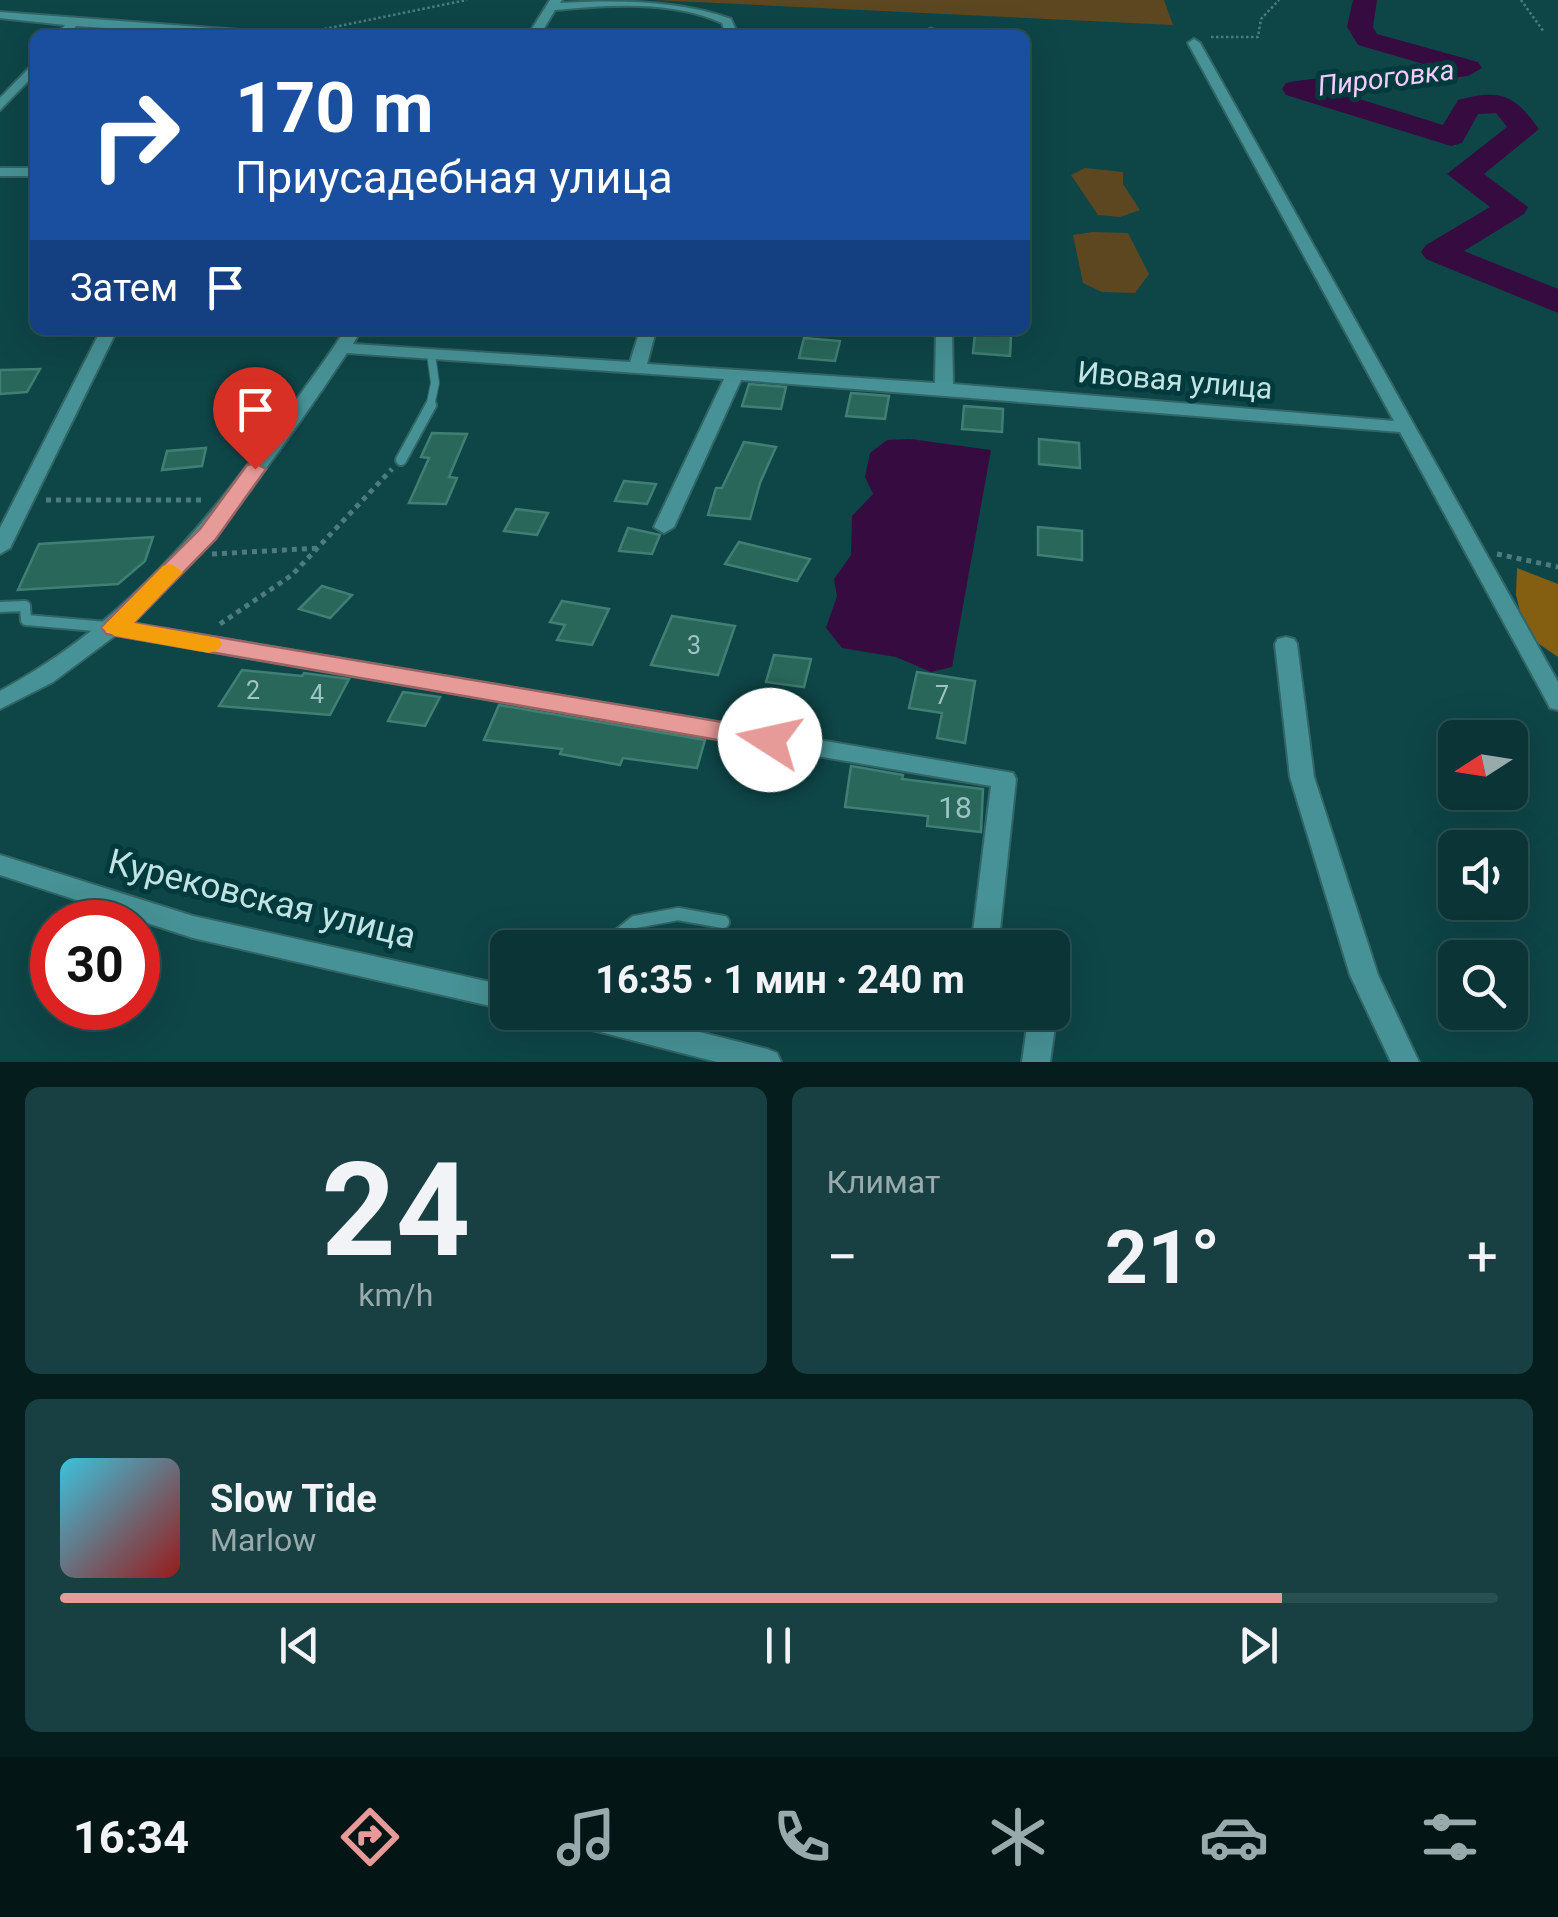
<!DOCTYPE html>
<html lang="ru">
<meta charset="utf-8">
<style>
body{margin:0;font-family:Roboto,sans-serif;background:#183f41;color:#f1f3f6;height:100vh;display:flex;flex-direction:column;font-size:38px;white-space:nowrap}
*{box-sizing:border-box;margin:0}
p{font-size:32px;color:#99aaad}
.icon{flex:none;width:55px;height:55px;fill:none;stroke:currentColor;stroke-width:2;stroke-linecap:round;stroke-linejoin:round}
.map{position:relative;height:1062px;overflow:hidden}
.details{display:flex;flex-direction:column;gap:25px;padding:25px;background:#061d1d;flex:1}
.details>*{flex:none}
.guide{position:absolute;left:30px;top:30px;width:1000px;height:305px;border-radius:15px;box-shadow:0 10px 40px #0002,0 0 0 2px #2a4f50;background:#1a4fa0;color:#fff;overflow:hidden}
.needle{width:65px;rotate:258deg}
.tools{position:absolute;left:1438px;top:720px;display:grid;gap:20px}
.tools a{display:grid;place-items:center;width:90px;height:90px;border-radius:15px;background:#0a3435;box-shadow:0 10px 40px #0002,0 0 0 2px #2a4f50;font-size:50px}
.speed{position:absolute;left:30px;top:900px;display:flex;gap:20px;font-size:50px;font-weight:700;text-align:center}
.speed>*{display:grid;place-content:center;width:130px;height:130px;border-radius:50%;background:#0a3435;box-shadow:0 10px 40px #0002,0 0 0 2px #2a4f50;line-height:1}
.speed .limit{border:15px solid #d22;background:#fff;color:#111}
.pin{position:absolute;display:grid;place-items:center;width:85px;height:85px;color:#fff;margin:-102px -42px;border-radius:50% 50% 50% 0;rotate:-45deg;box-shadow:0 0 10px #0007}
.pin .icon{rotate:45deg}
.me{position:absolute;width:110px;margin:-55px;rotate:280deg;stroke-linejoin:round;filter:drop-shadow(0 0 8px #0008)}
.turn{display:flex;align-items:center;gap:35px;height:210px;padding:0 40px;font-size:45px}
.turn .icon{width:130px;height:130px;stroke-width:2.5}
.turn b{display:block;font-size:70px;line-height:85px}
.then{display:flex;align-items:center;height:95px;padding:0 40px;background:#0003;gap:20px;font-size:38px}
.big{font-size:75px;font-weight:700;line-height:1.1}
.details .widget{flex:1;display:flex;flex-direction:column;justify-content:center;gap:15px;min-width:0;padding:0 35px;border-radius:15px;background:#183f41}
.details .dial{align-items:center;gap:0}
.dial b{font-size:130px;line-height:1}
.song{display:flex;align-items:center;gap:30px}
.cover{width:120px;height:120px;border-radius:15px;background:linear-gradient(135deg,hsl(190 70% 55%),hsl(0 70% 35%))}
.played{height:10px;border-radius:5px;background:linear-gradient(90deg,#e69b98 85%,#2a4f50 85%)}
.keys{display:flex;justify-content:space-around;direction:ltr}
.heat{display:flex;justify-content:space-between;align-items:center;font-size:55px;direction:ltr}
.details .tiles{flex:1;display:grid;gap:25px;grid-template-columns:1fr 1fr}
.widget:last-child{grid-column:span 2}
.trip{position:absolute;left:490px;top:930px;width:580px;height:100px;border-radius:15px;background:#0a3435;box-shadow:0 10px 40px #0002,0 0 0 2px #2a4f50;font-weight:700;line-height:100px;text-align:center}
.tabs{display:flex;height:160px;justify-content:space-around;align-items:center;background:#041515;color:#99aaad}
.tabs .icon{width:70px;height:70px}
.tabs .selected{color:#e69b98}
.tabs b{font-size:45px;color:#f1f3f6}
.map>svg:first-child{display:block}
</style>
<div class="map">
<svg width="1558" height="1062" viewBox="0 0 1558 1062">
<rect width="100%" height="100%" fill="#0e4547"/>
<g fill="#5d4721">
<path d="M654 0H1164L1173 25Z"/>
<path d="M1085 168 1123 172V184L1140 210 1120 217 1098 215 1071 175Z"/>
<path d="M1093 232 1128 233 1149 274 1135 293 1102 292 1083 283 1073 235Z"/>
</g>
<path fill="#845f12" d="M1517 568 1558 584V657L1526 635 1516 595Z"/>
<path fill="#360c40" d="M910 439 991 450 952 667 931 672 896 657 842 648 826 628 837 596 834 579 851 555 852 516 873 494 865 477 870 453 887 440Z"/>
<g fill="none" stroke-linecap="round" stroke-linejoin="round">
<path fill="#360c40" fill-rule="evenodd" d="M1353 0H1377L1373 27 1377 34 1478 62 1482 68 1468 76 1337 92 1443 125 1458 100C1500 89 1514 94 1539 129L1484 174 1528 207 1524 214 1464 251 1558 289V313L1426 259 1421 252 1426 245 1490 207 1447 174 1507 127 1496 113 1478 114 1462 143 1451 146 1286 95 1282 89 1286 83 1296 81 1427 65 1358 45 1347 27Z"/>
</g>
<g fill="#29675b" stroke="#407f73" stroke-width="2.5">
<path d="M975 333 1011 336 1010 356 973 353Z"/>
<path d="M804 338 840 341 835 361 799 358Z"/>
<path d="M40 369 27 392 0 394V370Z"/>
<path d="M749 384 786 387 781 409 742 406Z"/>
<path d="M851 393 889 396 885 419 846 416Z"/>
<path d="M964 406 1003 409 1002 432 962 429Z"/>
<path d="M432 433 467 434 449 477 457 478 446 504 409 503 429 458 421 457Z"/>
<path d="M1039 439 1079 443 1080 468 1039 464Z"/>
<path d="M744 442 776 447 760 483 750 519 708 515 716 488H722Z"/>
<path d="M206 448 202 466 162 470 167 451Z"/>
<path d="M624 481 656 484 647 504 615 501Z"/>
<path d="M516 509 548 513 537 535 504 531Z"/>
<path d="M1038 527 1082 531V560L1038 555Z"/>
<path d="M628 528 660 535 652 554 619 551Z"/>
<path d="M153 537 145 561 118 584 18 590 39 544Z"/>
<path d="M739 542 810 559 797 581 725 564Z"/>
<path d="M322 586 352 595 330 618 299 609Z"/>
<path d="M562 601 609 609 592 645 557 640 565 625 550 622Z"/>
<path d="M672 616 735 626 718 675 651 665Z"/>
<path d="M774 655 811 659 804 687 766 682Z"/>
<path d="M242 670 302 676 304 673 349 679 330 715 219 706Z"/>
<path d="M917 672 975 681 965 743 937 738 942 713 909 708Z"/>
<path d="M403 692 440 697 425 726 388 721Z"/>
<path d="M499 705 705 740 697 768 623 758 620 765 560 754 562 749 484 740Z"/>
<path d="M757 750 797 756 790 785 750 780Z"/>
<path d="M851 766 903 775 902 779 983 789 981 832 927 826 928 816 845 807Z"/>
</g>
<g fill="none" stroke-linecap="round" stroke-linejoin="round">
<defs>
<path id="service-far3" d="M931 31V35"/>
<path id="service-far2" d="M430 407 435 383 431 354"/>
<g id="service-far1">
<path d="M401 460 431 405"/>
<path d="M0 607 25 606 26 620 107 627"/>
</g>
<path id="service" d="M603 948 635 922 678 914 723 922"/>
<g id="minor">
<path d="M550 0H562L560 3C615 0 679 0 731 19L738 35H726L722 23C672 0 609 5 555 10L540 35H528Z"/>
<path d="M0 12 265 32 271 35H214L76 26 68 35H56L65 25 0 18Z"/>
<path d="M1194 39 1200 43 1558 682V710L1550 708 1547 702 1400 432 741 380 674 527 664 533 654 527 724 379 347 353C283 449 214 544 131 623L1013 773 1016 779 998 948H971L991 786 116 635 53 682 0 709V691C114 629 189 545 265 442 292 405 320 369 345 330H361L353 344 630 362 640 330H656L647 364 935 383 936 330H952L953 384 1394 421 1188 43Z"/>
<path d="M35 62V74L0 110V98Z"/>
<rect x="0" y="168" width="35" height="8"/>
<path d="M101 330H117L10 548 0 554V528Z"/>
<path d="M1286 637 1294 639 1297 644 1314 777 1378 975 1419 1062H1391L1350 975 1290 777 1275 644 1278 639Z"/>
<path d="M1052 1003 1057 1012 1050 1062H1022L1029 1012H1052Z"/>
</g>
<g id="tertiary">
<path d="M0 855 193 916 508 986V1010L193 938 0 875Z"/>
<path d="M555 1012H620L767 1049 777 1053 781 1062H717L569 1024 559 1021Z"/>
</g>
</defs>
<use href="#service-far3" stroke="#326566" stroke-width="9"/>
<use href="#service-far2" stroke="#326566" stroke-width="10"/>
<use href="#service-far1" stroke="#326566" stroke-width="14"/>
<use href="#service" stroke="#326566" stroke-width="16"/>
<use href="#minor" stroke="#326566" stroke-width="4"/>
<use href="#tertiary" stroke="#326566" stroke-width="4"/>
<g stroke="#4d7c7e" stroke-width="2.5" stroke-dasharray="2.5 2.5" stroke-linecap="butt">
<path d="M1521 0 1544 32"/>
<path d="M295 35 467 0"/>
<path d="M1211 37H1258L1261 19 1279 0"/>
</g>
<g stroke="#4d7c7e" stroke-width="5" stroke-dasharray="5 5" stroke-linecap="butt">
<path d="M46 500H205"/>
<path d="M212 554 321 548"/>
<path d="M1497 554 1558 567"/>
<path d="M220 624 292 575 392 469"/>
</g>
<use href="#service-far3" stroke="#479296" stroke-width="6"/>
<use href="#service-far2" stroke="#479296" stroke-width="8"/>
<use href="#service-far1" stroke="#479296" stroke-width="10"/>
<use href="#service" stroke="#479296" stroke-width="12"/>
<use href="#minor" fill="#479296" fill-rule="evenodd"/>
<use href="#tertiary" fill="#479296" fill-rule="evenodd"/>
</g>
<path fill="#e69b98" stroke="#966563" stroke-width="2.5" d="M255 463 266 469 216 539 134 623 770 730 780 733 784 740 780 746 770 749 106 634 102 628 106 622 200 529 247 465Z"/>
<path fill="#f59e0b" d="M171 564 183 572 134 623 218 638 222 644 218 650 209 653 115 636 102 628 163 566Z"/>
<g text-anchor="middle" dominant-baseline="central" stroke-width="10" stroke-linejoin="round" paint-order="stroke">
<g font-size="25" fill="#9cc4c2">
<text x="694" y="645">3</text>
<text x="253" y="690">2</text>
<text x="317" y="694">4</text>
<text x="942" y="695">7</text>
</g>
<g font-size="28" font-style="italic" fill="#f3ccfe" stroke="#003a3d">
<text transform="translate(1386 78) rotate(-7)">Пироговка</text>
</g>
<g font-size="30" fill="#c2e3e4" stroke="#003a3d">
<text transform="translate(1175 380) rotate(5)">Ивовая улица</text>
</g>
<g font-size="30" fill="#9cc4c2">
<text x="955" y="807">18</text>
</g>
<g font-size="35" fill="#c2e3e4" stroke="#003a3d">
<text transform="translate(262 899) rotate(14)">Курековская улица</text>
</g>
</g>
</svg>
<div class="tools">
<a><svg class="needle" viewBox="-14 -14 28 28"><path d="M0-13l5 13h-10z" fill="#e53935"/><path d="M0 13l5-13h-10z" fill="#99aaad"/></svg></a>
<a><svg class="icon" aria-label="sound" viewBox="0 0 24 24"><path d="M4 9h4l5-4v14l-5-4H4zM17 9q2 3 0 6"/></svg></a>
<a><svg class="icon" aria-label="search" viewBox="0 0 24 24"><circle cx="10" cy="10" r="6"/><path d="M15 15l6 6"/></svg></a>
</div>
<div class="speed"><div class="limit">30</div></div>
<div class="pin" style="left:255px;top:469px;background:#d93025"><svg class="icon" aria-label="arrive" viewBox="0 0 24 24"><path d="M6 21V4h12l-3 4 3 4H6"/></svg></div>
<svg class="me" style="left:770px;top:740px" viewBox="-20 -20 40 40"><circle r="19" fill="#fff"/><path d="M0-13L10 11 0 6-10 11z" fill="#e69b98"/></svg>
<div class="trip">16:35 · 1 мин · 240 m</div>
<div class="guide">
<div class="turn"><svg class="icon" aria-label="right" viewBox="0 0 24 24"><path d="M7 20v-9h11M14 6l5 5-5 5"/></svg><div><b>170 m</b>Приусадебная улица</div></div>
<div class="then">Затем<svg class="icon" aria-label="arrive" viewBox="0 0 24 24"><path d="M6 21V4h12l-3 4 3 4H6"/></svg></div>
</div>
</div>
<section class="details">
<div class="tiles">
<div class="widget dial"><b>24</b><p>km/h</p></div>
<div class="widget"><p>Климат</p>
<div class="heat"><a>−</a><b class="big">21°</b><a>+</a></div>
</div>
<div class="widget">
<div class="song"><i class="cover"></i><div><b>Slow Tide</b><p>Marlow</p></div></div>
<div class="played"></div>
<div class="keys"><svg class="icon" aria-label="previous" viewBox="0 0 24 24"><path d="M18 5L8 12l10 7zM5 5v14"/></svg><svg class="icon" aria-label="pause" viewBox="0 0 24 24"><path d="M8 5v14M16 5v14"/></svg><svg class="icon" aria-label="next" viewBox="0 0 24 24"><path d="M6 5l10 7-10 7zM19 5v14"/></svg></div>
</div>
</div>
</section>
<nav class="tabs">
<b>16:34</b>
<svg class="icon selected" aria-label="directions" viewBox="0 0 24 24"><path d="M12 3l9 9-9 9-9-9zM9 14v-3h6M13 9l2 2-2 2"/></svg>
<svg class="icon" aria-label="music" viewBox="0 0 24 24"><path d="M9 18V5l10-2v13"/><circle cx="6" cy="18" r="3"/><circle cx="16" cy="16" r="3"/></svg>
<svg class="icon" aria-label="phone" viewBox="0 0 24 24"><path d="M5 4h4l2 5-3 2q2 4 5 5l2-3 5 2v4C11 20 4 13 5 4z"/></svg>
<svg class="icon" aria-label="climate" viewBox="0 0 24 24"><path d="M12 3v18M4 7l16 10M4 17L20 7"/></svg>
<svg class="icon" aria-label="car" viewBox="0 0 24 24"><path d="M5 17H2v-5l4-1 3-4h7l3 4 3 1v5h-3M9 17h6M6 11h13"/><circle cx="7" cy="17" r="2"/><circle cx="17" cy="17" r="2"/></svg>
<svg class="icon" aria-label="filters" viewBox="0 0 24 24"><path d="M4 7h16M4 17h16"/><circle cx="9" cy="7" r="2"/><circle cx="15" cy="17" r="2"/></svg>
</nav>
